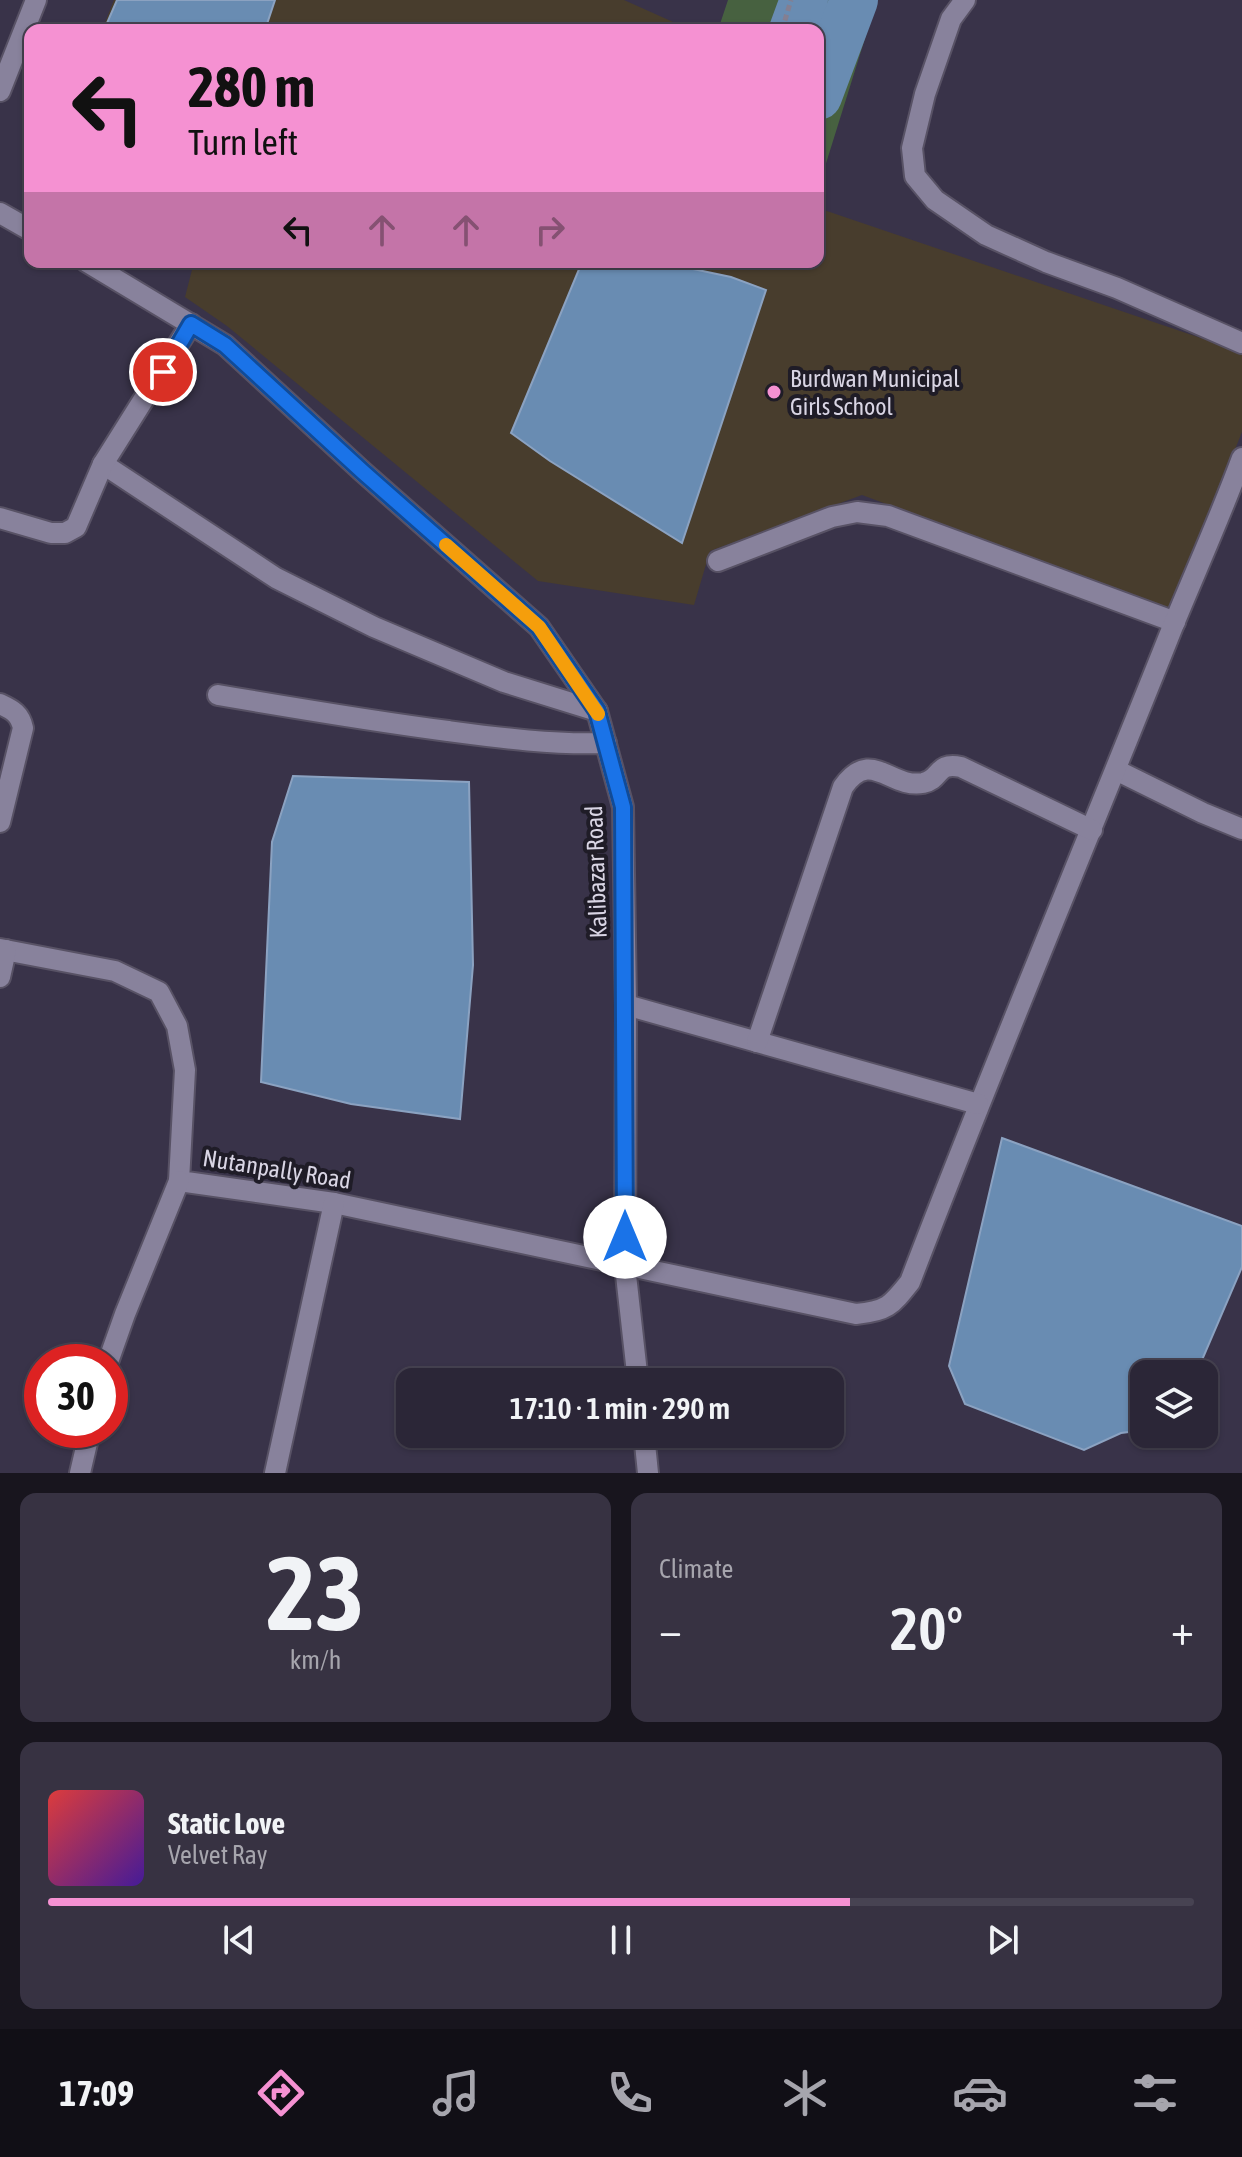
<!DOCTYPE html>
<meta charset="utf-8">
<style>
body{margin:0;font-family:"Asap Condensed",sans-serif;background:#373242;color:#f1f3f6;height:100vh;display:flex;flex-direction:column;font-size:30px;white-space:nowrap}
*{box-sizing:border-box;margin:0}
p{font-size:26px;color:#a6a5ad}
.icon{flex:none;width:44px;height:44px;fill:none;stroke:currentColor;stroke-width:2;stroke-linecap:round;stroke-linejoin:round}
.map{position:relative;height:1473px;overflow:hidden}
.panel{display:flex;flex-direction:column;gap:20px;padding:20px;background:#18151e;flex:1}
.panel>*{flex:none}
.top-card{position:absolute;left:24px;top:24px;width:800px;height:244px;border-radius:16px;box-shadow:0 2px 6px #0004,0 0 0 2px #474352;background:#f591d2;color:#111;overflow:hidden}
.controls{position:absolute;left:1130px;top:1360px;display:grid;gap:16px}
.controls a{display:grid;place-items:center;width:88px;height:88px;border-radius:16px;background:#2b2637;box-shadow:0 2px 6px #0004,0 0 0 2px #474352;font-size:40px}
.speed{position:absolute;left:24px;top:1344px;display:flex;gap:16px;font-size:40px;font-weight:700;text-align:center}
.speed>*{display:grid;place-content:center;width:104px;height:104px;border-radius:50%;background:#2b2637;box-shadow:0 2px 6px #0004,0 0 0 2px #474352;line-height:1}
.speed .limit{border:12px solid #d22;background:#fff;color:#111}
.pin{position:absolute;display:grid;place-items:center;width:68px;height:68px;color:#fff;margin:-34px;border:4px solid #fff;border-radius:50%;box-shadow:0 2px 8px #0007}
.me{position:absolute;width:88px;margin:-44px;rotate:0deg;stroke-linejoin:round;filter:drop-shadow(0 0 6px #0008)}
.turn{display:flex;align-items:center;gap:28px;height:168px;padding:0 32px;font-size:36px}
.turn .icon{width:104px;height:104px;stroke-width:2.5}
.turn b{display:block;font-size:56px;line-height:68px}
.lanes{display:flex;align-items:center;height:76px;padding:0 32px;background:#0003;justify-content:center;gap:40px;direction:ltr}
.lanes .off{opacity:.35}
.big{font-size:60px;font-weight:600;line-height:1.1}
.panel .card{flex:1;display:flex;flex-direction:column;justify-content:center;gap:12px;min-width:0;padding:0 28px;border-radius:16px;background:#373242}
.panel .dial{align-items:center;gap:0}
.dial b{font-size:104px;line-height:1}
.song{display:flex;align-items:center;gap:24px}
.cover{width:96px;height:96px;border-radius:12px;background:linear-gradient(135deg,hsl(0 70% 55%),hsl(260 70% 35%))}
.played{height:8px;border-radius:4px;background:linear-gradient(90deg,#f591d2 70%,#474352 70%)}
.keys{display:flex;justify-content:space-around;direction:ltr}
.heat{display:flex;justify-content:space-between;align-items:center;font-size:44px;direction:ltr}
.panel .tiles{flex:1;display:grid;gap:20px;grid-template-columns:1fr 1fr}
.card:last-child{grid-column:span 2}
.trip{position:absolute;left:396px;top:1368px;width:448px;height:80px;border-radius:16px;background:#2b2637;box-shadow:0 2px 6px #0004,0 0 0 2px #474352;font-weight:600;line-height:80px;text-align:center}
.menu{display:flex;height:128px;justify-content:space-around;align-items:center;background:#110f16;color:#a6a5ad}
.menu .icon{width:56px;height:56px}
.menu .selected{color:#f591d2}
.menu b{font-size:36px;color:#f1f3f6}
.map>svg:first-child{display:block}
</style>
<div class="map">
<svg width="1242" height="1473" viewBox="0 0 1242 1473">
<rect width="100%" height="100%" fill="#393349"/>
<g fill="#483d2d">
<path d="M114 0H624L691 30H102Z"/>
<path d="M818 208 1242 352V432L1171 609 862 495 710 551 694 605 538 581 227 326 185 297 194 262H818Z"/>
</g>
<path fill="#476140" d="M728 0H877L818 189V30H718Z"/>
<g fill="#698cb2" stroke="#8ba2c1" stroke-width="2">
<path d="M117 0H275L265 30H104Z"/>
<path d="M582 262H660L731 277 766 290 682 543 550 461 511 433Z"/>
<path d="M293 776 469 782 473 965 460 1119 351 1104 261 1082 272 842Z"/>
<path d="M1002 1138 1242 1226V1267L1196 1374H1144V1430L1121 1433 1084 1450 965 1404 949 1366Z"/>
</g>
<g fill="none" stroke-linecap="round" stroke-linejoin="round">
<g stroke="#698cb2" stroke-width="48">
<path d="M793 30 804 0"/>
<path d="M818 96 854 0"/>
</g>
<defs>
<g id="minor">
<path d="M965 0 951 19 925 94 912 148 915 176 935 200 986 235 1046 262 1117 288 1242 343"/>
<path d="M0 91 36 0"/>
<path d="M0 213 30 230"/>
<path d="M87 262 225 345 363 472 539 627 597 711 623 807 626 1005 625 1266 638 1382"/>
<path d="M103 464 276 578 374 627 504 682 597 711"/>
<path d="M0 518 51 533H65L76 527 103 464 191 324"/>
<path d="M718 561 832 517 857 512 888 516 1175 622"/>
<path d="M218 695C294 708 371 721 448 731 501 738 553 745 606 743"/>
<path d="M0 704C13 710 20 714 23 728L0 822"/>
<path d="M1116 770 1203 813 1242 829"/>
<path d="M0 949 115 971 159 992 177 1026 185 1070 179 1181 334 1203 856 1314C887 1311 891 1306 910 1282 994 1062 1086 845 1173 626 1196 570 1221 515 1242 458"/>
<path d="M0 977 6 950"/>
<path d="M626 1005 978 1104"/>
<path d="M757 1042 843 787C871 747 890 789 923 783 942 779 935 762 961 767L1092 830"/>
<path d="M108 1362 125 1314 179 1181"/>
<path d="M644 1434 648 1473"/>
<path d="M80 1473 90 1430"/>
<path d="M275 1473 334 1203"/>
</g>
</defs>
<use href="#minor" stroke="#585265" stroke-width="24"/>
<path stroke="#847f91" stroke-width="5" stroke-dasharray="6 4" stroke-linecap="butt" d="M782 30 791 0"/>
<use href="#minor" stroke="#88829c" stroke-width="20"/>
</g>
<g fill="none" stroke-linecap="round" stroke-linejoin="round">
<defs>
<path id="route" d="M163 372 191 324 225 345 363 472 539 627 597 711 623 807 625 1237"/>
</defs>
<use href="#route" stroke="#114b97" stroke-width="20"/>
<use href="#route" stroke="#1a73e8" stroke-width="14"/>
<path stroke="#f59e0b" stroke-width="14" d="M446 545 539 627 598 714"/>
</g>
<circle fill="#f591d2" stroke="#1f1c27" stroke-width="3" cx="774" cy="392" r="8"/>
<g text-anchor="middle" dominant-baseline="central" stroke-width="8" stroke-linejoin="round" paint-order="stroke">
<g font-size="24" fill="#d9d5e4" stroke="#1f1c27" text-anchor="start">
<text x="790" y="378">Burdwan Municipal<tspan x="790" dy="28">Girls School</tspan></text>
</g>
<g font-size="24" fill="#d9d5e4" stroke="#1f1c27">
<text transform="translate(596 872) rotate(-92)">Kalibazar Road</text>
<text transform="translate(277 1169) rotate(9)">Nutanpally Road</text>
</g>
</g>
</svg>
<div class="controls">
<a><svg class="icon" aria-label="layers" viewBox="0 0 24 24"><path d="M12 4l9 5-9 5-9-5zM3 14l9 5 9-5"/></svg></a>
</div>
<div class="speed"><div class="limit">30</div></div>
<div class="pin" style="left:163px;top:372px;background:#d93025"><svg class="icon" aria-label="arrive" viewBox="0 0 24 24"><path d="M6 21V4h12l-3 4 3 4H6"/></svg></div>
<svg class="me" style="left:625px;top:1237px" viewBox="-20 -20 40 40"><circle r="19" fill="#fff"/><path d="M0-13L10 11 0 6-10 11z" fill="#1a73e8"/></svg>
<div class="trip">17:10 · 1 min · 290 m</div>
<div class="top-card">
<div class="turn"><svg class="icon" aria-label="left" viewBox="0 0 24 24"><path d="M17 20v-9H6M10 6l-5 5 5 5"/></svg><div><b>280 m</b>Turn left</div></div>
<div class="lanes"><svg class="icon" aria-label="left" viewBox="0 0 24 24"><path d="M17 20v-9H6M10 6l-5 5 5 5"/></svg><svg class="icon off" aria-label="ahead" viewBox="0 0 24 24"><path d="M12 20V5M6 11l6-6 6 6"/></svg><svg class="icon off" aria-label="ahead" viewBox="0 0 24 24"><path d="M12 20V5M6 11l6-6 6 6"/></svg><svg class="icon off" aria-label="right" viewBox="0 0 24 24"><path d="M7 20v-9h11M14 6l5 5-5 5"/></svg></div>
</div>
</div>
<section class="panel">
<div class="tiles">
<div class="card dial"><b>23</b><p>km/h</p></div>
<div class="card"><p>Climate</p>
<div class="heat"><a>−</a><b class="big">20°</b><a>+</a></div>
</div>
<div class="card">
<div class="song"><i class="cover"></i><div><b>Static Love</b><p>Velvet Ray</p></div></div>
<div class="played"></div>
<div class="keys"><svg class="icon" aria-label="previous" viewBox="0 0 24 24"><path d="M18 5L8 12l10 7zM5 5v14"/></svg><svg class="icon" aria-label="pause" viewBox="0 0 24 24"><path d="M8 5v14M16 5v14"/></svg><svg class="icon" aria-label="next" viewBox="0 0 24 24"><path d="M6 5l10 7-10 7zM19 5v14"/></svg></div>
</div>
</div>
</section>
<nav class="menu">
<b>17:09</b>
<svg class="icon selected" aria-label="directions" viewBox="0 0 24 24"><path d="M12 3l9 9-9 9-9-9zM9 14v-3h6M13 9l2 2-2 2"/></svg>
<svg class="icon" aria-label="music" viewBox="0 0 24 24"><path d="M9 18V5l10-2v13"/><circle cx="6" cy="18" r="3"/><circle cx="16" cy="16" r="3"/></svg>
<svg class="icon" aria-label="phone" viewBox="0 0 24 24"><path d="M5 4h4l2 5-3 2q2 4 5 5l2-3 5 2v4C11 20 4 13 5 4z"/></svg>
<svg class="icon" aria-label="climate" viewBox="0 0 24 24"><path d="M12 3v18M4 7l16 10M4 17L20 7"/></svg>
<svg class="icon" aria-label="car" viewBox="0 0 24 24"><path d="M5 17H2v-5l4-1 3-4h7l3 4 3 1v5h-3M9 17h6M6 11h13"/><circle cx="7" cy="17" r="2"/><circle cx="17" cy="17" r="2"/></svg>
<svg class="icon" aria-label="filters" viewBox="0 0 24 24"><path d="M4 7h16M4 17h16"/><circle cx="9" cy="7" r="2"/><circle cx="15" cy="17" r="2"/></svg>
</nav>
